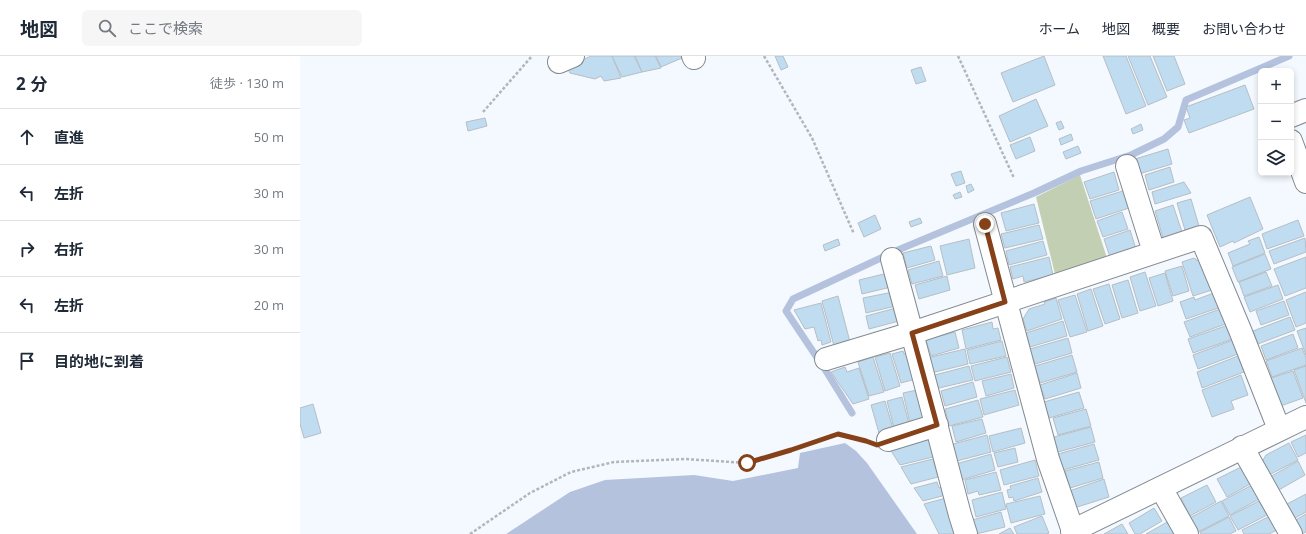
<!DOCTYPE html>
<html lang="ja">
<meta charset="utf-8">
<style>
body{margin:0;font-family:"Open Sans","Noto Sans JP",sans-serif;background:#f6f6f7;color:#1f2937}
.controls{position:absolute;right:12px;top:12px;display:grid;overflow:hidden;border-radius:6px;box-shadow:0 2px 6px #0003}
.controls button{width:36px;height:36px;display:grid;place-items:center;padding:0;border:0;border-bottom:1px solid #e0e1e3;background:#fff;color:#1f2937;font:20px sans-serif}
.stop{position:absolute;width:12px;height:12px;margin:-9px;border:3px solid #864119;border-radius:50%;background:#fff}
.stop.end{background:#864119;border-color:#fff;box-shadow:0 1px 4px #0008}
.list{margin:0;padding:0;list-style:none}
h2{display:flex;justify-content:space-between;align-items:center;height:52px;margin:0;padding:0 16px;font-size:17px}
h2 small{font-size:13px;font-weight:400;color:#747a83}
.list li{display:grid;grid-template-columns:26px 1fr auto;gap:12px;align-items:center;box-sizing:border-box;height:56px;padding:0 16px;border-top:1px solid #e0e1e3}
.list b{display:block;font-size:15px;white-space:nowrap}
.list em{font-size:13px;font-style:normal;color:#747a83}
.icon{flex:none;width:22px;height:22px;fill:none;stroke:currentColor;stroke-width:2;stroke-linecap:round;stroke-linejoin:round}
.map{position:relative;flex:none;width:1006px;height:478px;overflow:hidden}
header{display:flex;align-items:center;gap:24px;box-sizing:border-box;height:56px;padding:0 20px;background:#fff;border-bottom:1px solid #e0e1e3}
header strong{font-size:19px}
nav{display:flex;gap:22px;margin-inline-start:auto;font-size:14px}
.search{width:280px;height:36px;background:#f6f6f7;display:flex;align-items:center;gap:10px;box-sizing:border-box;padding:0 14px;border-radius:6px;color:#747a83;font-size:15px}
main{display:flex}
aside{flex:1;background:#fff}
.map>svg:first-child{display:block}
.green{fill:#c3cfb3}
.water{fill:#b4c2de}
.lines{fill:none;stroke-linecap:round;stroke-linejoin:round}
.stream{stroke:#b4c2de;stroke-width:7}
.building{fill:#bfdcf1;stroke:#b7bec4}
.minor-casing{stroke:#848b90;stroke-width:24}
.path{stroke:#b1b6ba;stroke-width:2.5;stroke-dasharray:3 2;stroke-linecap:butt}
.minor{stroke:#fff;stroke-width:22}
.route{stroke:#864119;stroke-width:5}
</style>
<header>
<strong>地図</strong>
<div class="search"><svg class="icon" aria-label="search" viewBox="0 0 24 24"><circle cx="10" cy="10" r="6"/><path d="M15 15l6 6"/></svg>ここで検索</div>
<nav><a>ホーム</a><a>地図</a><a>概要</a><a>お問い合わせ</a></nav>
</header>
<main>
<aside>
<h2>2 分<small>徒歩 · 130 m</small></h2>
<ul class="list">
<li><svg class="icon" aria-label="ahead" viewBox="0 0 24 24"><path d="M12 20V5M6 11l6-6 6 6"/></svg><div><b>直進</b></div><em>50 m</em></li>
<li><svg class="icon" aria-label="left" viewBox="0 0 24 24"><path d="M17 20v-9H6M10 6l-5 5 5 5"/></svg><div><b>左折</b></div><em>30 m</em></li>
<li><svg class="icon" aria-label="right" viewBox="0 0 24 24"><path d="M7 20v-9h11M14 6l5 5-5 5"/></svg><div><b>右折</b></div><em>30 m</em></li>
<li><svg class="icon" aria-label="left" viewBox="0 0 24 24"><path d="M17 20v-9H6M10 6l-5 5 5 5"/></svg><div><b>左折</b></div><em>20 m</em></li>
<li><svg class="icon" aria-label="arrive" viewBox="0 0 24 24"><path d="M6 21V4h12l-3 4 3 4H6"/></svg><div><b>目的地に到着</b></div></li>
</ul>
</aside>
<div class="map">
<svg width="1006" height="478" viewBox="0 0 1006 478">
<rect width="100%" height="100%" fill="#f3f9fe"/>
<!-- green -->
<polygon class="green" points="780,119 807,202 755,218 736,141"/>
<!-- water -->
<polygon class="water" points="545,387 556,395 567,407 617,478 206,478 270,436 305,424 394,419 433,425 498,412 500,397"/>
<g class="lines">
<!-- stream -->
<polyline class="stream" points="552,357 526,315 486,255 493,243 598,194 734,137 781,115 831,99 864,83 878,71 886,44 989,0"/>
</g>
<!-- building -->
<g class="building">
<polygon points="291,0 312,0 321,22 304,25 301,20 295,23 270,17 267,11"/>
<polygon points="312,0 334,0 342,16 322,21"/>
<polygon points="335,0 355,0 361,12 342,16"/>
<polygon points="356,0 381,0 382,2 361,11"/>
<polygon points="475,0 483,0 488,11 481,14"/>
<polygon points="744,0 755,29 713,46 701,17"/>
<polygon points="803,0 826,0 846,50 826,58"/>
<polygon points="828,0 850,0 867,41 848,49"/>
<polygon points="853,0 874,0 885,28 867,35"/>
<polygon points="621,11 626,25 616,28 611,14"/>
<polygon points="945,29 954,53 889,77 884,64 890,62 886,51"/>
<polygon points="736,43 748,70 710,86 699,60"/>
<polygon points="185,62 187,70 168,75 166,66"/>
<polygon points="761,65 764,72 759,74 756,67"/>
<polygon points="841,68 843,74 833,78 831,73"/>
<polygon points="771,78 773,84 761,89 759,83"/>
<polygon points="730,81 735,95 716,103 710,89"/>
<polygon points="778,90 781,97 766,103 763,96"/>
<polygon points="868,93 872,108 839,118 835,103"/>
<polygon points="870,111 874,126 849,134 845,119"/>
<polygon points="661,115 665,127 656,130 651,118"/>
<polygon points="814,116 819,134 790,143 784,126"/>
<polygon points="884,126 891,137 855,148 852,136"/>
<polygon points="671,128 674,134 668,137 666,130"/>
<polygon points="826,134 832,151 796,163 790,145"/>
<polygon points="660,136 662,141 655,143 653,139"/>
<polygon points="950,141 963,173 934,187 933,185 920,191 907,159"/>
<polygon points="891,143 899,170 885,174 877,147"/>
<polygon points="734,148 739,167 706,175 701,157"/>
<polygon points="873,149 883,179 864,185 855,155"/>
<polygon points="822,156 828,173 803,181 797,165"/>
<polygon points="575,159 581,173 564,181 558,167"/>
<polygon points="620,162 622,167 611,171 609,166"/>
<polygon points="998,164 1004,180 967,193 962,178"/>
<polygon points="739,169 743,183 705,192 701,178"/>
<polygon points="830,174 836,193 810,201 804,183"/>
<polygon points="959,181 965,197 933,210 928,197 950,188 948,185"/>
<polygon points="1005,182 1006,196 974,208 969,195"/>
<polygon points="538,183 540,189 525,195 523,189"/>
<polygon points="669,183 675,212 647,219 640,190"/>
<polygon points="743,185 747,199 709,209 706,195"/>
<polygon points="631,190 635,204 607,212 603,197"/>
<polygon points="965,198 971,213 938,226 932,211"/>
<polygon points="749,201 753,219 724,226 723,220 713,223 710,211"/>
<polygon points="1006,201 1006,232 985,240 974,213"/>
<polygon points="894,202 904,209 912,234 893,240 882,206"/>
<polygon points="639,205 643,220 612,228 608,214"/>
<polygon points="882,210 889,235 873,240 865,215"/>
<polygon points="845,216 856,250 840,255 830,221"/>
<polygon points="966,216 972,230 944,240 939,226"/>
<polygon points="588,217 591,231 562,238 559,224"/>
<polygon points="865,217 873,245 858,250 849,222"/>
<polygon points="647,220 650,234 619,243 615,229"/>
<polygon points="828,224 838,257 822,262 812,229"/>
<polygon points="809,228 820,263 805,268 793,233"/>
<polygon points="978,229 983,243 950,256 944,241"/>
<polygon points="791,233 803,270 788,275 777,238"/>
<polygon points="919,235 924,250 886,263 880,246 894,241 895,244"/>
<polygon points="593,236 596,250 566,257 563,242"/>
<polygon points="1006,236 1006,267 996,271 986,244"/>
<polygon points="775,239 787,276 770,281 758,244"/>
<polygon points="538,240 550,286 534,290 522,245"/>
<polygon points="756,242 762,263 727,275 723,263 729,253 745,248 744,246"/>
<polygon points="984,245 989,259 961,269 956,255"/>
<polygon points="521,247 531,286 522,289 521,284 518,285 514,271 505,273 494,254"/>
<polygon points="596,252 599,265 569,273 566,260"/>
<polygon points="923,252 928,267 890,281 884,266"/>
<polygon points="990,261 995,274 958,288 953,275"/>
<polygon points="763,265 767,280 730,291 726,277"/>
<polygon points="692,266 693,273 698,272 701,284 666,293 662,274"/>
<polygon points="928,269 933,283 893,297 888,283"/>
<polygon points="1006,272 1006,299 997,275"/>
<polygon points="655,276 659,292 631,300 626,284"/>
<polygon points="993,278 998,292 966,304 961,290"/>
<polygon points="768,282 772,297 735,308 730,293"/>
<polygon points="933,284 938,298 898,313 893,299"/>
<polygon points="702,285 706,300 670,308 667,294"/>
<polygon points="1002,292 1006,302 1006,309 972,321 966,305"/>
<polygon points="665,293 668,308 631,317 627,302"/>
<polygon points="603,295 604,298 608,296 616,323 601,327 592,298"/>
<polygon points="590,297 600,330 585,335 575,301"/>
<polygon points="772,299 777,316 740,327 735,310"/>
<polygon points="938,300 944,316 902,332 897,316"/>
<polygon points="573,301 584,336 569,340 558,306"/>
<polygon points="707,301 711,316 675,325 671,310"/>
<polygon points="669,310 673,324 635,333 631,320"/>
<polygon points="1006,310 1006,347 994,314"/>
<polygon points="545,311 547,316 559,312 569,343 553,348 531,316"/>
<polygon points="993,315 1003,342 975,352 965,324"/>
<polygon points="777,317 781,332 745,343 740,329"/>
<polygon points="711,318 714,332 686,340 682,325"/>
<polygon points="941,319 948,339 931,345 934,353 912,361 902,334"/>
<polygon points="673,326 677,341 645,350 641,335"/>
<polygon points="617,334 624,364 610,367 603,337"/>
<polygon points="715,334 719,349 684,359 680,343"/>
<polygon points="779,336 784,352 749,362 744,346"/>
<polygon points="602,341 609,368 594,372 587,345"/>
<polygon points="678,344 683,361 649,370 645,353"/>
<polygon points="585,345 593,373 579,377 571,349"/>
<polygon points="13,348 21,377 4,382 0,368 0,352"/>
<polygon points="786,353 791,370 758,379 753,362"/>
<polygon points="682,363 686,377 656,386 652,370"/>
<polygon points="791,371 795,386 758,396 754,381"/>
<polygon points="721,372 725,387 693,396 689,380"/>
<polygon points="687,379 691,396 657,405 653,388"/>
<polygon points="1006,379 1006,397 998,401 991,386"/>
<polygon points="629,383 633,401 600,409 590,393"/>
<polygon points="989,387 998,404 969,419 962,406 966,399"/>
<polygon points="794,388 799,404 763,414 758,398"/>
<polygon points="715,392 718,406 698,411 694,397"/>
<polygon points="691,398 695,414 661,424 656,408"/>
<polygon points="633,403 638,421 611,428 601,411"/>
<polygon points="735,404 739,420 704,429 700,414"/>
<polygon points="998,405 1005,419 977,435 970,421"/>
<polygon points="799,406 803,422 770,432 765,415"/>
<polygon points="941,411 950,428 927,441 917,423"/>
<polygon points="696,416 701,434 679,439 678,435 668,438 665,424"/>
<polygon points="738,422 742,436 714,445 713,441 709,442 707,434 711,433 710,430"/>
<polygon points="804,423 809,441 774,452 769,435"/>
<polygon points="637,426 639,432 644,430 646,439 623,445 614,432"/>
<polygon points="907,429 916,446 890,460 881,442"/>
<polygon points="952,429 959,443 930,459 922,445"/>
<polygon points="702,436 706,453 676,461 672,444"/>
<polygon points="1006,438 1006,456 995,462 987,448"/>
<polygon points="740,440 745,458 711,467 706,448"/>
<polygon points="646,442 655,478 639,478 624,448"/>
<polygon points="921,445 929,460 898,476 890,462"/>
<polygon points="959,445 967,459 938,474 930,460"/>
<polygon points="854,452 862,465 840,478 835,478 829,467"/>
<polygon points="701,456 705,471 676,478 672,464"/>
<polygon points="1006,458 1006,476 1002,478 994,465"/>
<polygon points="972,459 979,473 969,478 944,478 942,474"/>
<polygon points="742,460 749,477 746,478 717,478 714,471"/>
<polygon points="929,461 936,475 930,478 901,478 900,476"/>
<polygon points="869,465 876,478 846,478"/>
<polygon points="822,468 828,478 804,478"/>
<polygon points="710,472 714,478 699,478"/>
</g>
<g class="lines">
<defs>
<g id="minor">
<polyline points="393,0 394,2"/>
<polyline points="259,6 273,0"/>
<polyline points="991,60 1006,54"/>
<polyline points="991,85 1006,126"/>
<polyline points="827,110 854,196"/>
<polyline points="685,168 748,403 774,478"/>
<polyline points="526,303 612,277 592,203"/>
<polyline points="588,384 637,369"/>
<polyline points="942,391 991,478"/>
<polyline points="861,432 887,478"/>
<polyline points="772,475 1006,361"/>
<polyline points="666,478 660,459 612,277 901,181 940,274 979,373"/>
</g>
</defs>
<!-- minor casing -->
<use href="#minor" class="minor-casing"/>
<!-- path -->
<g class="path">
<polyline points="464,0 512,82 554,178"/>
<polyline points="658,0 714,122"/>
<polyline points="183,56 232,0"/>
<polyline points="170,478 230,437 271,416 314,406 385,403 447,407 491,394 538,378 565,385"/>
</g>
<!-- minor -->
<use href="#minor" class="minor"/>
</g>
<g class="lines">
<!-- route -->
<polyline class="route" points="447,407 491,394 538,378 566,385 577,389 637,369 612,277 705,246 685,168"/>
</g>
</svg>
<div class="controls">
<button>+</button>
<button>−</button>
<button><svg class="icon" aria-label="layers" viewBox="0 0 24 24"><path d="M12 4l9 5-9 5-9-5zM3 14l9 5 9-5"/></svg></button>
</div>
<div class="stop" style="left:447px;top:407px"></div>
<div class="stop end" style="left:685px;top:168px"></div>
</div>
</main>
